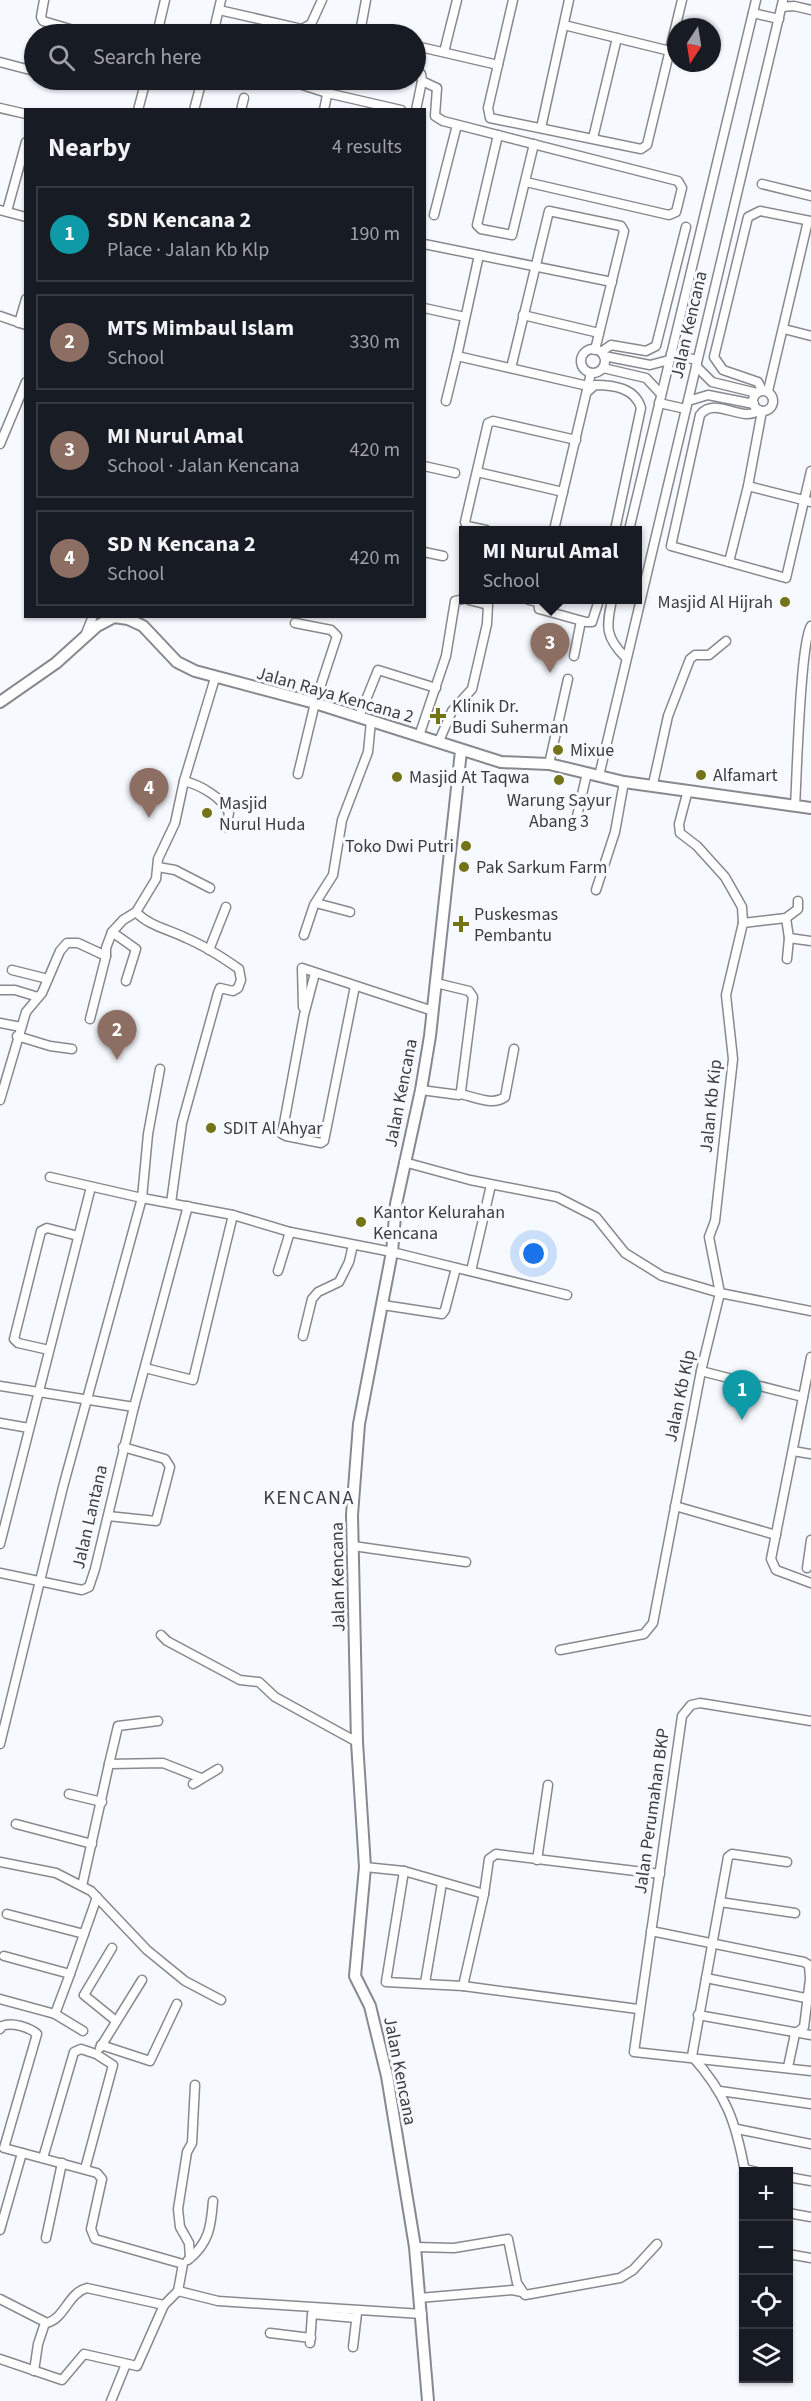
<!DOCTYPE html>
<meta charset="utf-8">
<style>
body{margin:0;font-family:"Source Sans 3",sans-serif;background:#242831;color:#f1f3f6}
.controls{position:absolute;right:18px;bottom:18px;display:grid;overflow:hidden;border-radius:0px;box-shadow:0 2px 4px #0004}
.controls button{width:54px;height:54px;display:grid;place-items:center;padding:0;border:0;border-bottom:2px solid #363941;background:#171b24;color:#f1f3f6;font:30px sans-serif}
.compass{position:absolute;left:667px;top:18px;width:54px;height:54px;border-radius:50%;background:#171b24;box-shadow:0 2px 4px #0004;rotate:192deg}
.you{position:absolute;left:534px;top:1254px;width:21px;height:21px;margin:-15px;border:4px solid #fff;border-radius:50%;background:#1a73e8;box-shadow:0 0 0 9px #1a73e833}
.badge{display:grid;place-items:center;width:39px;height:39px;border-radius:50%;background:#d93025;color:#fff;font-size:20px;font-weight:700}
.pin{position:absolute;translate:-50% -50px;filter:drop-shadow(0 2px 3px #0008)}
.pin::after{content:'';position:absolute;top:32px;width:21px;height:18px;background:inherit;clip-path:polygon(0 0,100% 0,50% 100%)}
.popup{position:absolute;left:459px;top:526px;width:183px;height:78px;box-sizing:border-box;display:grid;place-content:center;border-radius:0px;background:#171b24;filter:drop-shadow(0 2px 4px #0005);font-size:20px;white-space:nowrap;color:#9ea1a6}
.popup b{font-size:22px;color:#f1f3f6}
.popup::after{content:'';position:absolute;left:50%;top:100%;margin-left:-12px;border:12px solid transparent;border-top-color:#171b24}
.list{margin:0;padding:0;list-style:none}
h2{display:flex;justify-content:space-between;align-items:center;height:78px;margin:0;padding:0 24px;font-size:26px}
h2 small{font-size:20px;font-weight:400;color:#9ea1a6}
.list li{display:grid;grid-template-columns:39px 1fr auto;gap:18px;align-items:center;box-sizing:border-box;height:96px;margin:0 12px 12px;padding:0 12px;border:2px solid #363941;border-radius:0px}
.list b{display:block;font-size:22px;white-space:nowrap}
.list p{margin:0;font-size:20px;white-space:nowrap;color:#9ea1a6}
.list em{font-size:20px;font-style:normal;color:#9ea1a6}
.icon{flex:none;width:33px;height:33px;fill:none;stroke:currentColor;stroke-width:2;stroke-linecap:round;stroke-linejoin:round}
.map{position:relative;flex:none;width:811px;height:2401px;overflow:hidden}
.search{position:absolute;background:#171b24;box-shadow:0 2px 4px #0004;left:24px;top:24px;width:402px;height:66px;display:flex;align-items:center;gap:15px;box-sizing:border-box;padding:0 21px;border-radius:33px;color:#9ea1a6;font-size:22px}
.panel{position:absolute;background:#171b24;box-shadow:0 2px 4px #0004;left:24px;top:108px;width:402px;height:510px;border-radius:0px}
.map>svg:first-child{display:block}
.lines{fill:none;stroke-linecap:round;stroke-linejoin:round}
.minor-casing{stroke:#87898e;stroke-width:11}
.tertiary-casing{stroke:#87898e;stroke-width:14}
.minor{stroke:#fff;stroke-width:8}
.tertiary{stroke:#fff;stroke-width:10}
.poi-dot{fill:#737318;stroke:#f6f9fe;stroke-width:2}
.labels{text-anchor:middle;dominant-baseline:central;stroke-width:6;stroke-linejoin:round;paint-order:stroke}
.street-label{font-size:18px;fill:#3b3d3f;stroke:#f6f9fe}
.poi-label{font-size:18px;fill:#3b3d3f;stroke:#f6f9fe;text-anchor:start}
.neighbourhood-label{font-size:20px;letter-spacing:1.5px;fill:#3f4145;stroke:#f6f9fe}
</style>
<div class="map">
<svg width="811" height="2401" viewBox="0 0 811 2401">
<rect width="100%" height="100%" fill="#f6f9fe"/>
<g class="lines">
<defs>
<g id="minor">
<polyline points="44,0 41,17 43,21 87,34"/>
<polyline points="513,0 488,108 490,118 641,149 647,145 682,0"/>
<polyline points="782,7 794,6 811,10"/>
<polyline points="219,10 302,29 311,24 322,0"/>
<polyline points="753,13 779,19"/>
<polyline points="564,25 670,51"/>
<polyline points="157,34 165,0"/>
<polyline points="213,34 221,0"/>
<polyline points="366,34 361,27 366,0"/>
<polyline points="416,46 498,65"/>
<polyline points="444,52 457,0"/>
<polyline points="0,62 34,71"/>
<polyline points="416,70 421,74 422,81 437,88 435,116 443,121 678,181 682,188 676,212 669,215 526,182"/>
<polyline points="69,80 71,80"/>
<polyline points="287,80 327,93 401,110"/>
<polyline points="0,108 26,114"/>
<polyline points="138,110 146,80"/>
<polyline points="194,110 202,80"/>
<polyline points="241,110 244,98"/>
<polyline points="324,110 330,80"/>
<polyline points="416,110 422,81"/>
<polyline points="541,128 569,0"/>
<polyline points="498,135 477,225 481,229 512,235 534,144"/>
<polyline points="593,138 617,38"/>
<polyline points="762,184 811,196"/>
<polyline points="0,210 26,217"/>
<polyline points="7,211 26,142"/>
<polyline points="434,215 457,125"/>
<polyline points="424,244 612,282"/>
<polyline points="424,308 465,317"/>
<polyline points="523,315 599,333"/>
<polyline points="0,316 26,325"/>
<polyline points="19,323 26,299"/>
<polyline points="784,329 811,336"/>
<circle cx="593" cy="361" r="12"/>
<polyline points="601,352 611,345 646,351 656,346 686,227"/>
<polyline points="671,354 697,360"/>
<polyline points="457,356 479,255"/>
<polyline points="604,356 650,365 669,360"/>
<polyline points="696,366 712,382 757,393"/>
<polyline points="511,368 549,211 621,226 624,231 595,350"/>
<polyline points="603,368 646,378 661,394"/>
<polyline points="762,390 758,382 723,370 714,357 748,217 760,211 811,221"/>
<circle cx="763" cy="401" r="10"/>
<polyline points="768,391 808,221"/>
<path d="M587,392L595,385C614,385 635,388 641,408L615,530"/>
<polyline points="446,401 457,356 588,386"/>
<polyline points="688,401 708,395 754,404"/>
<polyline points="659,403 686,409"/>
<path d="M759,410C742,424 715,395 700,415L671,546L786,578L811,471"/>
<polyline points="0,444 26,382"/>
<polyline points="424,466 455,473"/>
<polyline points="477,472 563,492"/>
<polyline points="748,486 811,502"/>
<polyline points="486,530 467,526 465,522 488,423 493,421 576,440"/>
<polyline points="554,530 591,373"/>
<polyline points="629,530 756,0"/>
<polyline points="424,552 443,556"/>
<polyline points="729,562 748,486 762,411"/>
<polyline points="529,600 538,602 539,600"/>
<path d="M612,600C606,627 605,637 626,658"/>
<polyline points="538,602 539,609 586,622 592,622 599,600"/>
<polyline points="295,623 331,630 337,636 315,703 298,774"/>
<polyline points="85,636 93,616"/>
<polyline points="574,656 581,621"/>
<polyline points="359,717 378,670 436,688"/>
<polyline points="419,736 446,656 455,601 463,599"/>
<polyline points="439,741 452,711 472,689 487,624 488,605 469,600"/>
<polyline points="549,764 568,679"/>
<polyline points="599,776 783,0"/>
<path d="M184,781C200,785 222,797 229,813L226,827"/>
<polyline points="653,784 668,716 690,659 695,655 709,655 726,641"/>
<path d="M795,806C797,776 800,643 811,626"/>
<polyline points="575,825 587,773"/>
<polyline points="158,867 175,870 210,888"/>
<polyline points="596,890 615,832 624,782"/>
<polyline points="316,903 350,912"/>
<path d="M136,912C149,926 168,929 186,938C205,946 222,957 239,969L241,980L238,988L233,991L220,988L218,993L182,1123L171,1203"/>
<polyline points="786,918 789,938 787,959"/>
<polyline points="743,923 786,918 798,909 798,901"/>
<polyline points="112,932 136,949 126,981"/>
<polyline points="304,935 314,905 333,875 342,820 368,752 371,721"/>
<polyline points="789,938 811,941"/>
<polyline points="209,950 226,907"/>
<polyline points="12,970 48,979"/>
<polyline points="315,973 304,1015 282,1134 286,1136 321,1143 324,1141 355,986"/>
<polyline points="0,990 15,990 38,997"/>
<polyline points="303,1007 302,968 433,1011"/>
<polyline points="90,1019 106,956"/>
<polyline points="0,1023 21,1027"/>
<polyline points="17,1036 50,1046 72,1049"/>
<polyline points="421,1090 459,1095 461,1091 473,997 469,991 436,983"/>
<path d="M461,1094C474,1097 493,1106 505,1097L514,1049"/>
<polyline points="0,1100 26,1012 42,993 60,951 67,943 78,943 106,956 106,948 112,932 123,920 136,912 156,879 158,859 175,823 184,781 215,678"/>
<polyline points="404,1162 470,1180 557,1197 596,1217 625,1253 662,1276 720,1293 811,1311"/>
<polyline points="50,1177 142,1198 233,1215 290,1232 392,1252 567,1295"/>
<polyline points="278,1271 290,1232"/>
<polyline points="471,1271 491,1185"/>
<polyline points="383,1305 442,1314 445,1310 456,1268"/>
<polyline points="303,1336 312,1299 318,1292 339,1282 349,1262 353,1245"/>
<polyline points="49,1350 18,1343 14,1339 41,1231 47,1228 78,1236"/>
<polyline points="811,1357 771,1559 776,1570 811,1583"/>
<polyline points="145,1368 193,1380 233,1215"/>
<polyline points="701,1371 803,1397"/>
<polyline points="0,1386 134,1407 188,1206"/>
<polyline points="0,1423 29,1428"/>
<polyline points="793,1451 811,1454"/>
<polyline points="675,1506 776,1535"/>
<polyline points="108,1516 156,1521 170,1467 165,1459 123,1447"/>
<polyline points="0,1544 91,1187"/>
<polyline points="353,1546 466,1562"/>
<polyline points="807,1568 811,1540"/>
<polyline points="0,1573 82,1590 89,1587 95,1569 134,1407"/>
<polyline points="161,1635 167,1641 240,1680 259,1682 275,1697 357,1742"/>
<polyline points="560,1650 644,1634 653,1623 701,1371 720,1293 709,1237 715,1221 733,1059 726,995 743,923 742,907 725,877 697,846 680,833 679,824 688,790"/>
<polyline points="811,1721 700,1703 691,1705 682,1716 634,2052 811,2071"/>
<polyline points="0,1744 63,1487 142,1198 148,1134 160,1069"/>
<polyline points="109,1764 118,1726 158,1721"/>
<polyline points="193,1784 218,1769"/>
<polyline points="69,1794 102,1802"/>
<polyline points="16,1824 92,1844"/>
<polyline points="537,1860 548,1785"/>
<polyline points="0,1862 56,1873 91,1891 147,1950 185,1981 221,2000"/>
<polyline points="365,1867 404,1871 484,1894 489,1859 496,1854 660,1874"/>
<polyline points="404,1871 386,1982 463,1986 638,2009"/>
<polyline points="82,1886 109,1764 163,1763 201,1778"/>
<polyline points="720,1902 795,1913"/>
<polyline points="7,1914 84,1934 97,1897"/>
<polyline points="651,1931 804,1962 809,1965 810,1979 804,2027 795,2034 788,2067"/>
<polyline points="112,1948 84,1995 116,2021"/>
<polyline points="4,1956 70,1974 84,1934"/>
<polyline points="706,1978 811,1999"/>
<polyline points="425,1983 442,1883"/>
<polyline points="463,1986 484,1894"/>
<polyline points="0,1999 55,2014 70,1974"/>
<polyline points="55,2014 83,2031"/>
<polyline points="698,2015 811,2035"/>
<path d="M0,2029L2,2026C12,2022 29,2027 37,2034L4,2148L97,2173L102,2179L91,2229L95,2239L183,2264L178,2291L164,2305L137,2366L84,2354L62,2380L0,2359"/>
<polyline points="101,2045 150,2061 177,2004"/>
<polyline points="100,2048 142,1980"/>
<polyline points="692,2056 728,1857 732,1854 787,1862"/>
<path d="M692,2056C726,2094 736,2122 745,2172"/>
<polyline points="720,2091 811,2104"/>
<polyline points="737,2129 811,2144"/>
<polyline points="43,2158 74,2052 81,2049 96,2054 113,2065 85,2169"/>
<polyline points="745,2169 757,2172"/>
<polyline points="788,2177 811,2181"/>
<polyline points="788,2213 811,2217"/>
<polyline points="0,2230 22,2153"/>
<polyline points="46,2238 62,2163"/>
<polyline points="415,2247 454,2248 508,2239 517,2283 525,2295 620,2278 633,2270 657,2244"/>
<polyline points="788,2254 811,2258"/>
<polyline points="190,2258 189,2243 180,2227 178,2209 187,2152 192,2143 195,2085"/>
<path d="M188,2260C209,2243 211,2227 213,2201"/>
<polyline points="178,2291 218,2301 422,2314"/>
<polyline points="419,2298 512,2290 522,2292"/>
<path d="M0,2299L47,2323C65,2318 68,2293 87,2288L164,2305"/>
<polyline points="270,2333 311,2338"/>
<polyline points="310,2343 312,2314 356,2318"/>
<polyline points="353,2347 357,2313"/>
<polyline points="34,2371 38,2344 45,2323"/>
<polyline points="111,2401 126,2364"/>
</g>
<g id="tertiary">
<polyline points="0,702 56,663 97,626 114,617 128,619 143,626 177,662 195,671 315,703 501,762 549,764 624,782 811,808"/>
<polyline points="428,2401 415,2247 387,2076 370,2006 355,1976 365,1867 357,1742 352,1515 359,1424 392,1252 396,1204 421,1090 430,1036 461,751"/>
</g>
</defs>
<!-- minor casing -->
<use href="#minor" class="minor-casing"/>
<!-- tertiary casing -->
<use href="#tertiary" class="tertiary-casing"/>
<!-- minor -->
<use href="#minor" class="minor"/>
<!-- tertiary -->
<use href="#tertiary" class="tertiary"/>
</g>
<!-- markers -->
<g class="poi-dot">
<circle cx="785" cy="602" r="6"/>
<path d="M435 707h6v6h6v6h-6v6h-6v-6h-6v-6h6z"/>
<circle cx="558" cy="750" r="6"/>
<circle cx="701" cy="775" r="6"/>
<circle cx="397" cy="777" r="6"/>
<circle cx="559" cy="780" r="6"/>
<circle cx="207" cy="813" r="6"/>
<circle cx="466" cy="846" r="6"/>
<circle cx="464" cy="867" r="6"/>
<path d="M458 915h6v6h6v6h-6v6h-6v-6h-6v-6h6z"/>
<circle cx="211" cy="1128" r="6"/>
<circle cx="361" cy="1222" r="6"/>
</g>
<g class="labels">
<!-- street labels -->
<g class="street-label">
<text transform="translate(689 325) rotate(-77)">Jalan Kencana</text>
<text transform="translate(335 695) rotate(16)">Jalan Raya Kencana 2</text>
<text transform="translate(401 1093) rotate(-79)">Jalan Kencana</text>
<text transform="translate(711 1106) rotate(-84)">Jalan Kb Kip</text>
<text transform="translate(680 1396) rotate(-78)">Jalan Kb Klp</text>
<text transform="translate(90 1517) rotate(-77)">Jalan Lantana</text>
<text transform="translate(338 1577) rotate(-91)">Jalan Kencana</text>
<text transform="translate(652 1811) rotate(-82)">Jalan Perumahan BKP</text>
<text transform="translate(400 2071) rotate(79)">Jalan Kencana</text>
</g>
<!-- poi labels -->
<g class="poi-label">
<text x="773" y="602" text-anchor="end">Masjid Al Hijrah</text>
<text x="452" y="706">Klinik Dr.<tspan x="452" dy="21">Budi Suherman</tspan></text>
<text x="570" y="750">Mixue</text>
<text x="713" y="775">Alfamart</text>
<text x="409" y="777">Masjid At Taqwa</text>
<text x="559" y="800" text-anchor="middle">Warung Sayur<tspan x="559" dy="21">Abang 3</tspan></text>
<text x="219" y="803">Masjid<tspan x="219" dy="21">Nurul Huda</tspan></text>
<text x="454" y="846" text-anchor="end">Toko Dwi Putri</text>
<text x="476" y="867">Pak Sarkum Farm</text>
<text x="474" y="914">Puskesmas<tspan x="474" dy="21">Pembantu</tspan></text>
<text x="223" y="1128">SDIT Al Ahyar</text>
<text x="373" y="1212">Kantor Kelurahan<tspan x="373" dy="21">Kencana</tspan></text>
</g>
<!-- neighbourhood labels -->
<g class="neighbourhood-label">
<text x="309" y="1498">KENCANA</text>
</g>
</g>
</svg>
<div class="controls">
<button>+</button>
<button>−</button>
<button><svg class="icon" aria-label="locate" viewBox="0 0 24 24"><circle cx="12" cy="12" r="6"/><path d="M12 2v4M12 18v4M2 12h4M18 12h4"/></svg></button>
<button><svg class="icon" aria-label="layers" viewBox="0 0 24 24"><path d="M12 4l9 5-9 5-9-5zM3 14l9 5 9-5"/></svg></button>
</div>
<svg class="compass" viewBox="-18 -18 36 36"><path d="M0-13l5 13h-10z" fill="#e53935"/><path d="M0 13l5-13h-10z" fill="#9ea1a6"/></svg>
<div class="you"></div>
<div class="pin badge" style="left:742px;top:1420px;background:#0f9aa8">1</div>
<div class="pin badge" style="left:117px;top:1060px;background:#8d6e63">2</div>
<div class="pin badge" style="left:550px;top:673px;background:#8d6e63">3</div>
<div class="popup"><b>MI Nurul Amal</b>School</div>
<div class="pin badge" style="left:149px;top:818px;background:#8d6e63">4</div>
<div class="search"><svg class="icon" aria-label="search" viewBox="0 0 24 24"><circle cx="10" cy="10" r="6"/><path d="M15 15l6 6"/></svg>Search here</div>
<section class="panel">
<h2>Nearby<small>4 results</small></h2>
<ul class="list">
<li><span class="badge" style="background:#0f9aa8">1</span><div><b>SDN Kencana 2</b><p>Place · Jalan Kb Klp</p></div><em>190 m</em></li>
<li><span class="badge" style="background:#8d6e63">2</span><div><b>MTS Mimbaul Islam</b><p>School</p></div><em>330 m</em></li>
<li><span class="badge" style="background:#8d6e63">3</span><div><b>MI Nurul Amal</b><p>School · Jalan Kencana</p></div><em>420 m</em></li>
<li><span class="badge" style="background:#8d6e63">4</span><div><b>SD N Kencana 2</b><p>School</p></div><em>420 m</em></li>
</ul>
</section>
</div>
